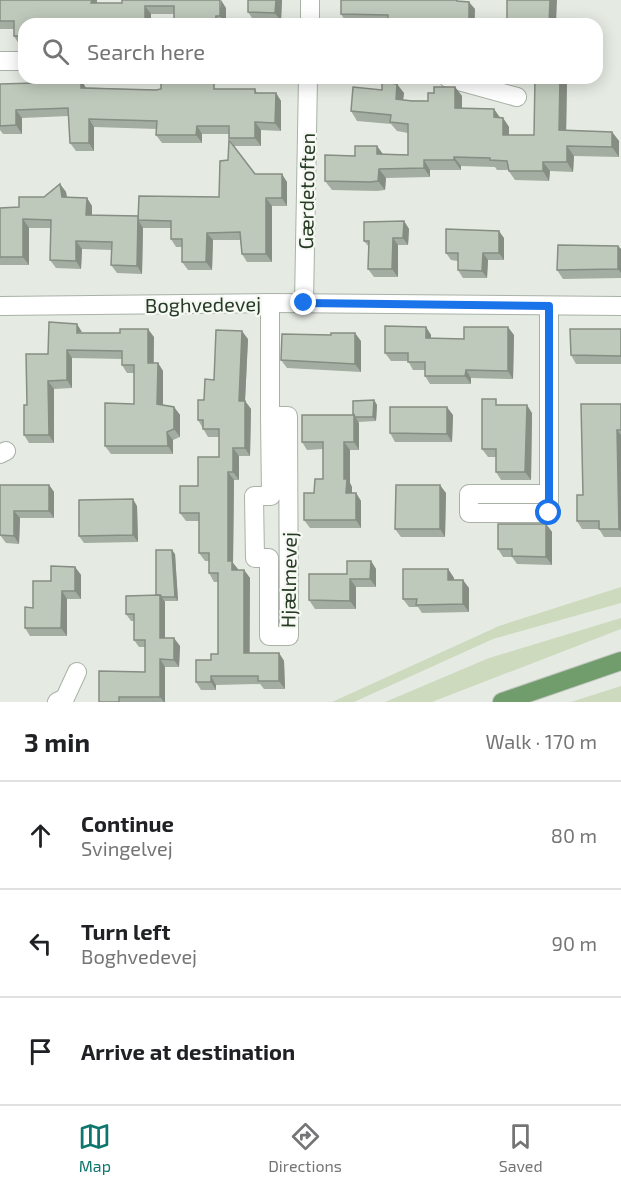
<!DOCTYPE html>
<meta charset="utf-8">
<style>
body{margin:0;font-family:"Exo 2",sans-serif;background:#f2f2f2;color:#202124}
.stop{position:absolute;width:18px;height:18px;margin:-14px;border:4px solid #1a73e8;border-radius:50%;background:#fff}
.stop.end{background:#1a73e8;border-color:#fff;box-shadow:0 2px 6px #0008}
.list{margin:0;padding:0;list-style:none}
h2{display:flex;justify-content:space-between;align-items:center;height:78px;margin:0;padding:0 24px;font-size:26px}
h2 small{font-size:20px;font-weight:400;color:#757577}
.list li{display:grid;grid-template-columns:39px 1fr auto;gap:18px;align-items:center;box-sizing:border-box;height:108px;padding:0 24px;border-top:2px solid #e0e0e0}
.list b{display:block;font-size:22px;white-space:nowrap}
.list p{margin:0;font-size:20px;white-space:nowrap;color:#757577}
.list em{font-size:20px;font-style:normal;color:#757577}
.icon{flex:none;width:33px;height:33px;fill:none;stroke:currentColor;stroke-width:2;stroke-linecap:round;stroke-linejoin:round}
.map{position:relative;flex:none;width:621px;height:702px;overflow:hidden}
.search{position:absolute;background:#fff;box-shadow:0 3px 15px #0003;left:18px;right:18px;top:18px;height:66px;display:flex;align-items:center;gap:15px;box-sizing:border-box;padding:0 21px;border-radius:18px;color:#757577;font-size:22px}
.sheet{height:402px;background:#fff}
nav{display:flex;justify-content:space-around;align-items:center;box-sizing:border-box;height:84px;border-top:2px solid #e0e0e0;background:#fff;font-size:16px;color:#757577}
nav a{display:grid;justify-items:center;gap:3px}
nav .on{color:#0f766e}
.map>svg:first-child{display:block}
.green{fill:#cedabe}
.lines{fill:none;stroke-linecap:round;stroke-linejoin:round}
.minor-casing{stroke:#a8b2a6;stroke-width:20}
.major-casing{stroke:#c3c8c2;stroke-width:20}
.minor{stroke:#fff;stroke-width:18}
.major{stroke:#719c6c;stroke-width:18}
.wall{fill:#a4ada1}
.shaded-wall{fill:#868d83}
.building{fill:#bfc9bb;stroke:#868d83;stroke-width:1.5}
.route{stroke:#1a73e8;stroke-width:8}
.labels{text-anchor:middle;dominant-baseline:central;stroke-width:4.5;stroke-linejoin:round;paint-order:stroke}
.street-label{font-size:20px;fill:#273a24;stroke:#f5f8f3}
</style>
<div class="map">
<svg width="621" height="702" viewBox="0 0 621 702">
<rect width="100%" height="100%" fill="#e5ebe3"/>
<!-- green -->
<g class="green">
<polygon points="621,587 621,603 493,639 354,702 332,702 499,626"/>
<polygon points="621,618 621,629 432,702 385,702 489,658"/>
<polygon points="621,686 621,702 571,702"/>
</g>
<g class="lines">
<defs>
<g id="minor">
<polyline points="310,24 310,0"/>
<polyline points="0,61 24,61"/>
<polyline points="448,78 517,97"/>
<polyline points="270,303 270,416 288,416 289,636 269,636 269,558 255,558 254,496 271,496 270,416"/>
<polyline points="304,303 308,78"/>
<polyline points="0,306 270,303 621,306"/>
<polyline points="549,306 549,513 469,513 469,494 549,494"/>
<polyline points="0,454 6,451"/>
<polyline points="57,702 65,698 77,672"/>
</g>
<polyline id="major" points="502,702 621,661"/>
</defs>
<!-- minor casing -->
<use href="#minor" class="minor-casing"/>
<!-- major casing -->
<use href="#major" class="major-casing"/>
<!-- minor -->
<use href="#minor" class="minor"/>
<!-- major -->
<use href="#major" class="major"/>
</g>
<!-- wall -->
<g class="wall">
<polygon points="0,0 97,0 97,3 226,8 226,24 175,24 174,22 174,14 151,14 151,24 24,24 24,43 19,44 14,36 14,29 0,29"/>
<polygon points="282,0 281,21 254,21 248,12"/>
<polygon points="462,1 475,9 475,22 499,24 388,24 388,22 346,22 341,14"/>
<polygon points="535,78 567,78 566,130 612,132 619,141 619,157 574,156 573,172 550,171 549,181 515,180 508,170 497,170 495,167 461,166 461,170 430,170 430,177 386,178 385,190 377,191 332,190 325,181 355,156 377,146 383,154 408,155 408,133 397,131 391,124 357,121 351,111 404,93 403,100 428,101 434,93 455,87 462,96 462,108 494,109 500,118 503,118 509,127 509,135 534,135"/>
<polygon points="0,84 156,90 255,89 257,93 276,93 281,101 281,131 261,130 261,146 234,146 229,138 229,134 202,134 202,143 162,143 156,135 157,129 94,127 94,151 76,151 70,143 69,116 22,118 22,134 3,134 0,130"/>
<polygon points="255,174 287,182 287,206 272,206 272,262 247,262 242,254 240,240 213,240 212,270 188,270 182,262 182,247 176,247 171,239 171,228 143,228 142,274 117,273 111,265 112,250 82,249 81,269 56,268 50,260 51,228 29,228 29,265 0,265 0,208 19,207 44,197 60,184 66,192 67,197 87,198 92,206 92,215 138,216 219,197"/>
<polygon points="404,221 409,229 408,245 398,245 398,277 374,277 368,269 369,247 364,241"/>
<polygon points="504,238 504,260 488,260 487,278 463,278 458,270 458,261 451,260 446,253"/>
<polygon points="618,246 621,249 621,278 563,279 557,270"/>
<polygon points="426,327 431,335 431,338 464,339 514,335 513,379 471,378 471,384 430,384 425,376 425,370 413,370 408,361 391,361 385,353"/>
<polygon points="621,329 621,364 576,364 571,355"/>
<polygon points="82,333 154,337 154,363 158,363 163,371 163,405 174,407 180,415 180,437 173,440 173,454 111,454 105,446 134,404 134,373 127,373 122,365 122,359 72,358 72,388 54,389 54,443 29,443 24,435 48,354"/>
<polygon points="331,335 361,341 361,372 287,368 281,360"/>
<polygon points="248,339 245,401 251,409 250,456 239,456 239,480 234,480 233,563 238,570 244,570 250,578 250,653 279,653 284,661 285,689 264,689 260,684 216,685 216,690 201,690 196,682 211,660 218,654 218,582 214,582 209,573 209,561 205,561 199,553 199,521 186,521 180,513 219,457 219,437 208,437 198,420 204,400 214,380"/>
<polygon points="374,400 377,405 376,421 358,422 359,450 350,450 350,483 352,487 352,493 356,493 361,501 361,528 310,528 304,520 314,493 323,479 323,449 307,450 302,442 353,415"/>
<polygon points="621,404 621,537 604,537 599,529 582,529 577,521 583,495"/>
<polygon points="501,405 532,413 531,480 501,480 496,472 496,457 488,457 482,449"/>
<polygon points="453,415 452,442 395,442 390,433"/>
<polygon points="0,485 49,485 54,492 54,518 20,518 19,544 6,543 0,535"/>
<polygon points="446,493 445,537 401,537 395,529"/>
<polygon points="137,506 138,542 84,543 79,536"/>
<polygon points="546,524 552,532 552,565 517,564 512,557 503,557 498,549"/>
<polygon points="175,554 178,601 165,601 165,638 180,646 179,667 165,667 165,702 99,702 145,672 145,647 139,647 134,640 134,621 131,621 126,614 156,595"/>
<polygon points="371,561 376,569 376,587 356,587 356,609 315,609 309,600 347,574"/>
<polygon points="75,567 81,575 81,599 67,599 67,636 30,636 25,628 33,608 51,581"/>
<polygon points="448,569 454,578 454,580 469,588 469,612 422,613 418,607 409,607 403,599"/>
</g>
<!-- shaded-wall -->
<g class="shaded-wall">
<polygon points="92,0 97,0 97,10 91,3"/>
<polygon points="221,0 226,8 226,24 220,16"/>
<polygon points="276,0 282,0 281,21 275,13"/>
<polygon points="550,0 557,0 556,24 549,24"/>
<polygon points="469,2 475,9 474,24 469,21"/>
<polygon points="145,6 151,14 151,24 145,24"/>
<polygon points="216,16 221,24 216,24"/>
<polygon points="560,78 567,78 566,140 559,130"/>
<polygon points="81,79 86,88 81,88"/>
<polygon points="397,84 404,93 402,109 396,99"/>
<polygon points="455,87 462,96 462,118 455,108"/>
<polygon points="276,93 281,101 281,131 275,123"/>
<polygon points="494,109 501,119 494,117"/>
<polygon points="16,110 22,118 22,134 16,125"/>
<polygon points="503,118 509,127 509,144 503,135"/>
<polygon points="89,119 94,127 94,151 89,143"/>
<polygon points="255,122 261,130 261,146 255,138"/>
<polygon points="197,126 202,134 202,143 196,135"/>
<polygon points="612,132 619,141 619,157 612,147"/>
<polygon points="377,146 384,156 377,154"/>
<polygon points="567,146 574,156 573,172 567,162"/>
<polygon points="454,157 461,166 461,170 454,160"/>
<polygon points="424,160 430,170 430,177 424,168"/>
<polygon points="543,162 550,171 549,181 543,171"/>
<polygon points="379,169 386,178 385,190 378,181"/>
<polygon points="282,174 287,182 287,206 282,198"/>
<polygon points="60,184 66,192 68,205 62,197"/>
<polygon points="87,198 92,206 92,223 86,215"/>
<polygon points="266,198 272,206 272,262 266,254"/>
<polygon points="23,219 29,228 29,265 23,257"/>
<polygon points="138,220 143,228 142,274 137,266"/>
<polygon points="404,221 409,229 408,245 403,238"/>
<polygon points="499,231 504,238 504,260 499,253"/>
<polygon points="207,233 213,240 212,270 206,262"/>
<polygon points="393,238 398,245 398,277 392,269"/>
<polygon points="76,241 82,249 81,269 76,261"/>
<polygon points="618,246 621,249 621,273 618,269"/>
<polygon points="483,253 488,260 487,278 482,271"/>
<polygon points="77,324 82,332 77,333"/>
<polygon points="426,327 431,335 431,346 426,338"/>
<polygon points="508,327 514,335 513,379 508,371"/>
<polygon points="148,329 154,337 153,371 148,363"/>
<polygon points="242,331 248,339 245,401 251,409 250,456 245,448 239,401"/>
<polygon points="355,333 361,341 361,372 355,364"/>
<polygon points="67,350 72,358 72,388 67,380"/>
<polygon points="158,363 163,371 163,412 157,404"/>
<polygon points="466,370 471,378 471,384 465,376"/>
<polygon points="48,381 54,389 54,443 49,435"/>
<polygon points="374,400 377,405 376,421 373,417"/>
<polygon points="527,405 532,413 531,480 525,472"/>
<polygon points="174,407 180,415 180,437 174,429"/>
<polygon points="447,407 453,415 452,442 447,434"/>
<polygon points="354,415 359,423 359,450 354,442"/>
<polygon points="617,430 621,435 621,532 619,529"/>
<polygon points="167,432 173,440 173,454 168,446"/>
<polygon points="344,442 350,450 350,483 352,487 352,501 346,493 344,479"/>
<polygon points="233,448 239,456 239,480 233,472"/>
<polygon points="228,472 234,480 233,563 238,569 238,578 232,570 228,561"/>
<polygon points="49,485 54,492 54,518 49,511"/>
<polygon points="440,485 446,493 445,537 440,529"/>
<polygon points="356,493 361,501 361,528 356,520"/>
<polygon points="133,499 137,506 138,542 133,535"/>
<polygon points="14,511 20,518 19,544 14,536"/>
<polygon points="546,524 552,532 552,565 546,557"/>
<polygon points="172,550 175,554 178,601 175,597"/>
<polygon points="371,561 376,569 376,587 370,579"/>
<polygon points="75,567 81,575 81,599 75,591"/>
<polygon points="448,569 454,578 454,588 448,580"/>
<polygon points="244,570 250,578 249,662 244,653"/>
<polygon points="350,579 356,587 356,609 350,601"/>
<polygon points="463,580 469,588 469,612 463,604"/>
<polygon points="62,591 67,599 67,636 61,628"/>
<polygon points="160,595 165,602 165,645 160,638"/>
<polygon points="174,638 180,646 179,667 174,660"/>
<polygon points="279,653 284,661 285,689 279,681"/>
<polygon points="160,659 165,667 165,702 164,702 160,697"/>
<polygon points="211,676 216,685 216,690 211,682"/>
</g>
<!-- building -->
<g class="building">
<polygon points="0,0 92,0 91,3 122,3 122,0 220,0 220,16 216,16 215,23 174,22 174,6 145,6 145,24 31,23 31,24 24,24 24,36 14,36 14,21 0,21"/>
<polygon points="248,0 276,0 275,13 248,12"/>
<polygon points="341,0 457,0 457,1 469,2 469,21 498,22 498,24 388,23 388,15 341,14"/>
<polygon points="507,0 550,0 549,24 507,24"/>
<polygon points="535,78 560,78 559,130 612,132 612,147 567,146 567,162 543,162 543,171 509,171 507,161 490,160 490,158 454,157 454,160 424,160 424,168 379,169 378,181 370,182 325,181 325,155 355,156 355,146 377,146 377,154 408,155 408,124 390,122 391,115 351,111 353,87 382,90 382,82 397,84 396,99 412,101 428,101 428,93 434,93 434,87 455,87 455,108 494,109 494,117 503,118 503,135 534,135"/>
<polygon points="36,79 81,79 81,88 156,90 161,89 161,82 214,83 214,89 255,89 255,93 276,93 275,123 255,122 255,138 229,138 229,126 197,126 196,135 156,135 157,121 89,119 89,143 70,143 68,108 16,110 16,125 0,126 0,84 36,83"/>
<polygon points="229,140 255,174 282,174 282,198 266,198 266,254 242,254 240,232 207,233 206,262 182,262 182,239 171,239 171,221 138,220 139,196 219,197 220,161 228,160"/>
<polygon points="60,184 62,197 87,198 86,215 138,216 137,266 111,265 112,242 76,241 76,261 50,260 51,220 23,219 23,257 0,257 0,208 19,207 19,197 44,197"/>
<polygon points="404,221 403,238 393,238 392,269 368,269 369,241 364,241 364,222"/>
<polygon points="446,229 499,231 499,253 483,253 482,271 458,270 458,253 446,253"/>
<polygon points="558,245 618,246 618,269 557,270"/>
<polygon points="49,322 77,324 77,333 120,333 120,329 148,329 148,363 158,363 157,404 174,407 174,429 167,432 168,446 105,446 105,403 134,404 134,365 122,365 122,351 67,350 67,380 48,381 49,435 24,435 24,405 27,405 26,354 48,354"/>
<polygon points="385,326 426,327 426,338 464,339 464,327 508,327 508,371 466,370 465,376 425,376 425,362 408,362 408,353 385,353"/>
<polygon points="570,329 621,329 621,356 571,355"/>
<polygon points="216,330 242,331 239,401 245,401 245,448 233,448 233,472 228,472 228,561 232,561 232,570 244,570 244,653 279,653 279,681 258,681 258,676 211,676 211,682 196,682 196,660 211,660 211,654 218,654 218,573 209,573 209,553 199,553 199,513 180,513 180,486 198,486 198,457 219,457 219,429 203,429 203,420 198,420 198,400 204,400 205,379 214,380"/>
<polygon points="331,333 355,333 355,364 281,360 282,334 331,335"/>
<polygon points="482,399 496,399 496,405 527,405 525,472 496,472 496,449 482,449"/>
<polygon points="374,400 373,417 355,417 354,415 353,418 353,401"/>
<polygon points="581,404 621,404 621,430 617,430 619,529 599,529 599,521 577,521 577,495 583,495"/>
<polygon points="390,407 447,407 447,434 390,433"/>
<polygon points="302,415 354,415 354,442 344,442 344,479 347,479 346,493 356,493 356,520 304,520 304,493 314,493 315,479 323,479 323,442 302,442"/>
<polygon points="0,485 49,485 49,511 14,511 14,536 0,535"/>
<polygon points="396,485 440,485 440,529 395,529"/>
<polygon points="133,499 133,535 79,536 79,500"/>
<polygon points="498,524 546,524 546,557 512,556 512,549 498,549"/>
<polygon points="156,550 172,550 175,597 162,597 160,595 156,595"/>
<polygon points="347,561 371,561 370,579 350,579 350,601 309,600 309,574 347,574"/>
<polygon points="51,566 75,567 75,591 62,591 61,628 25,628 25,607 33,608 33,581 51,581"/>
<polygon points="403,569 448,569 448,580 463,580 463,604 416,605 417,599 403,599"/>
<polygon points="160,595 160,638 174,638 174,660 160,659 160,697 119,697 119,702 99,702 99,671 145,672 145,640 134,640 134,614 126,614 126,596"/>
</g>
<g class="lines">
<!-- route -->
<polyline class="route" points="304,303 549,306 549,513"/>
</g>
<g class="labels">
<!-- street labels -->
<g class="street-label">
<text transform="translate(306 191) rotate(-89)">Gærdetoften</text>
<text transform="translate(203 304) rotate(-1)">Boghvedevej</text>
<text transform="translate(288 580) rotate(-89)">Hjælmevej</text>
</g>
</g>
</svg>
<div class="stop" style="left:549px;top:513px"></div>
<div class="stop end" style="left:304px;top:303px"></div>
<div class="search"><svg class="icon" aria-label="search" viewBox="0 0 24 24"><circle cx="10" cy="10" r="6"/><path d="M15 15l6 6"/></svg>Search here</div>
</div>
<section class="sheet">
<h2>3 min<small>Walk · 170 m</small></h2>
<ul class="list">
<li><svg class="icon" aria-label="ahead" viewBox="0 0 24 24"><path d="M12 20V5M6 11l6-6 6 6"/></svg><div><b>Continue</b><p>Svingelvej</p></div><em>80 m</em></li>
<li><svg class="icon" aria-label="left" viewBox="0 0 24 24"><path d="M17 20v-9H6M10 6l-5 5 5 5"/></svg><div><b>Turn left</b><p>Boghvedevej</p></div><em>90 m</em></li>
<li><svg class="icon" aria-label="arrive" viewBox="0 0 24 24"><path d="M6 21V4h12l-3 4 3 4H6"/></svg><div><b>Arrive at destination</b></div></li>
</ul>
</section>
<nav>
<a class="on"><svg class="icon" aria-label="map" viewBox="0 0 24 24"><path d="M3 6l6-2 6 2 6-2v14l-6 2-6-2-6 2zM9 4v14M15 6v14"/></svg>Map</a>
<a><svg class="icon" aria-label="directions" viewBox="0 0 24 24"><path d="M12 3l9 9-9 9-9-9zM9 14v-3h6M13 9l2 2-2 2"/></svg>Directions</a>
<a><svg class="icon" aria-label="saved" viewBox="0 0 24 24"><path d="M7 4h10v16l-5-4-5 4z"/></svg>Saved</a>
</nav>
